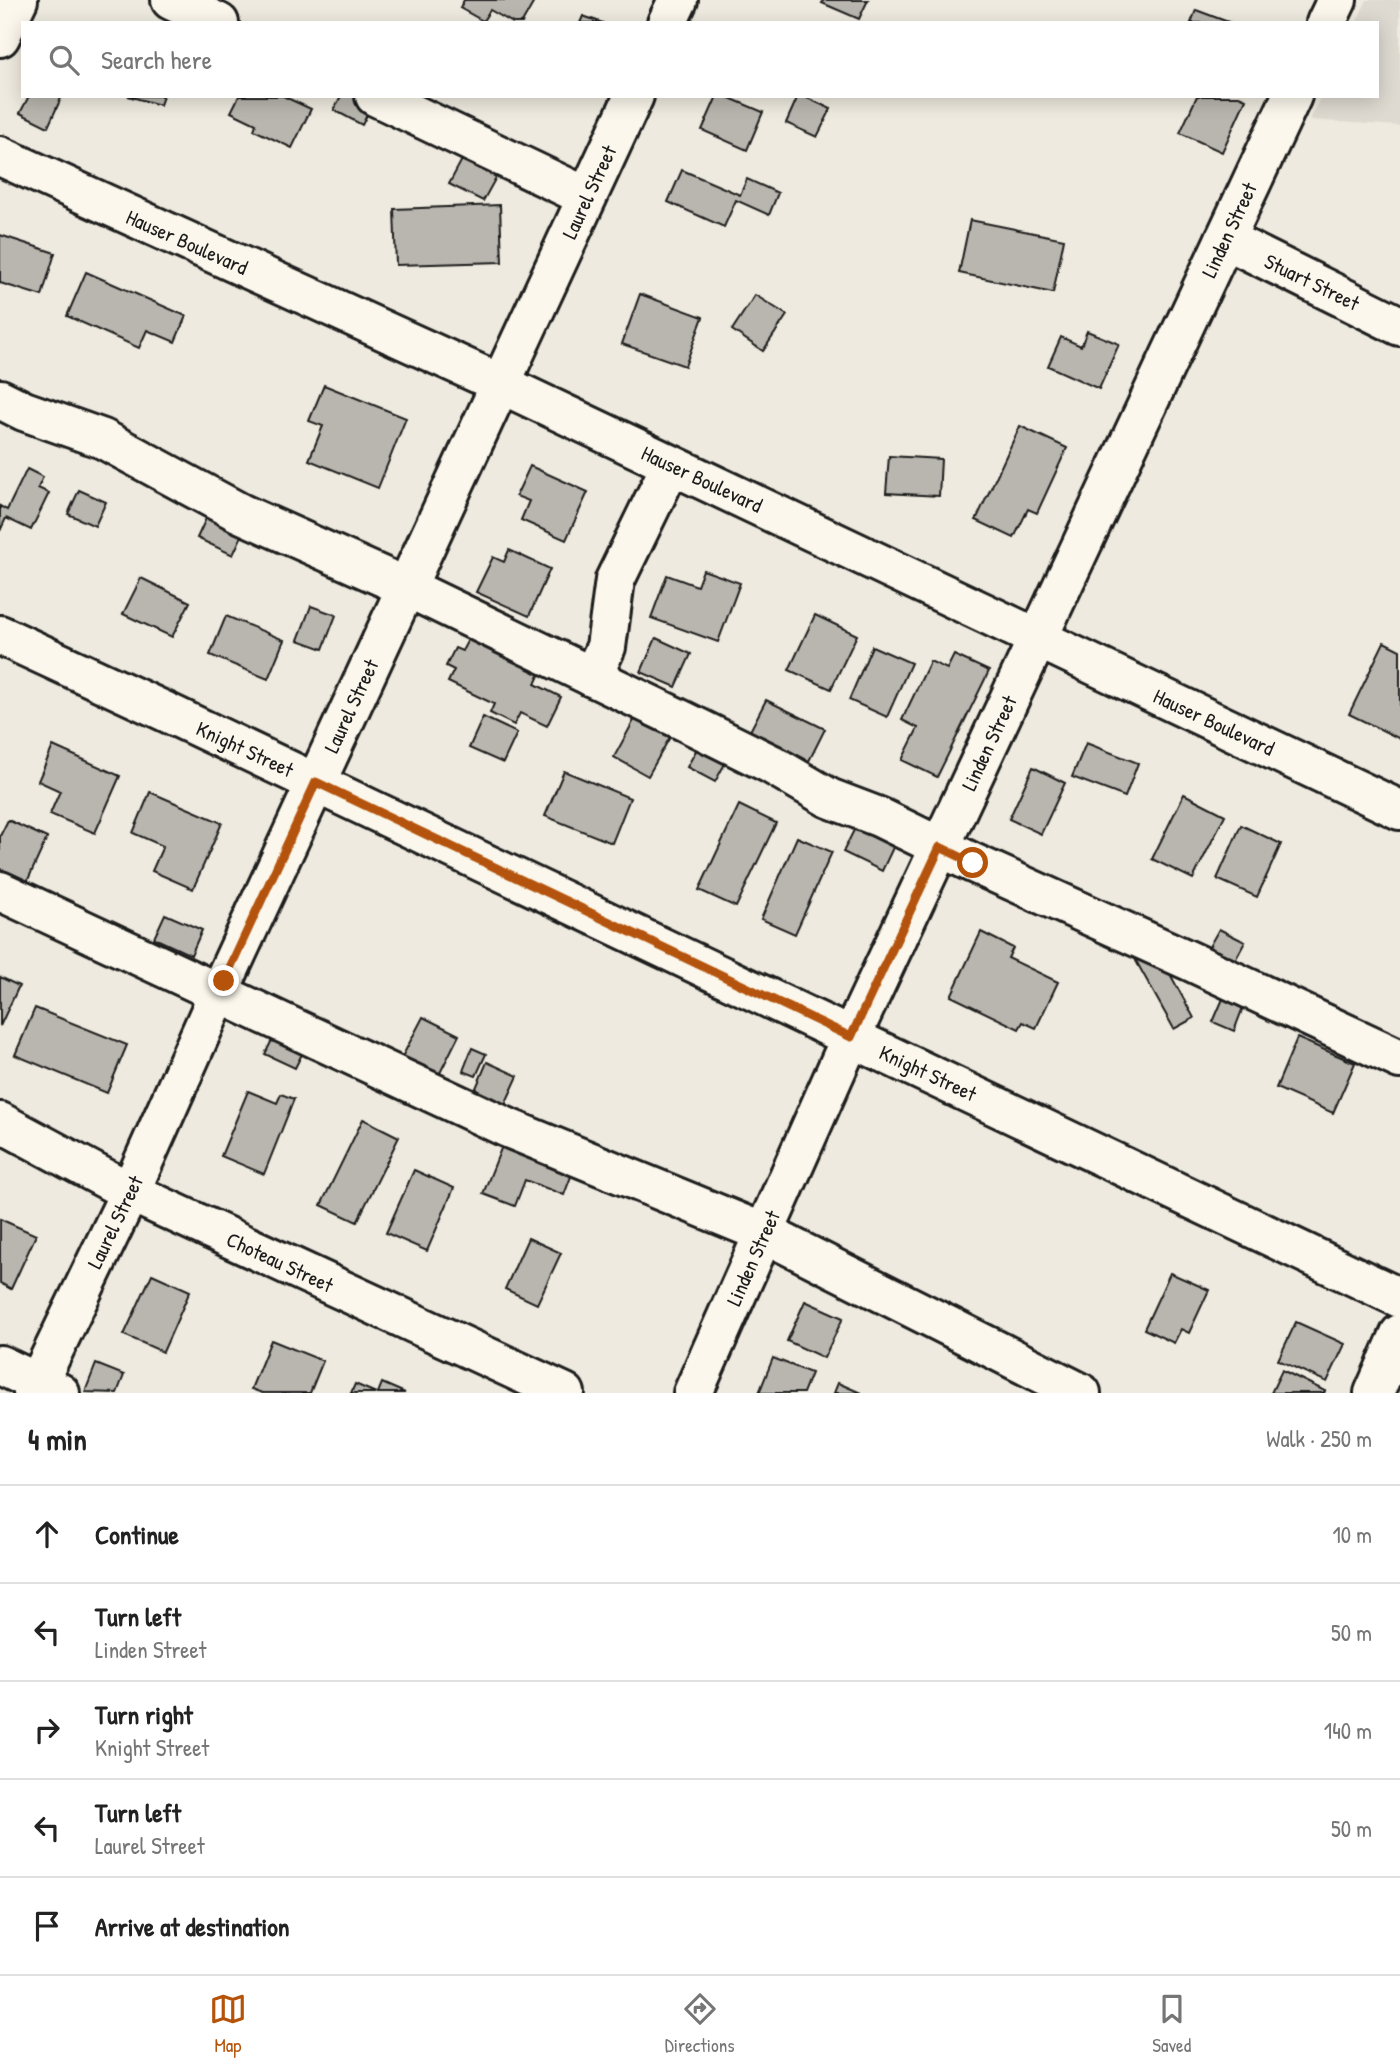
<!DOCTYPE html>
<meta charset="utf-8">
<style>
body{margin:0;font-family:"Patrick Hand",sans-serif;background:#f2f2f2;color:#222}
.stop{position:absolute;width:21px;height:21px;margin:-16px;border:5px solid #b45309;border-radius:50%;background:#fff}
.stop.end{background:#b45309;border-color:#fff;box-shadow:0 2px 7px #0008}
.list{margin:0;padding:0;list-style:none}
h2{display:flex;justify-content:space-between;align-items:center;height:91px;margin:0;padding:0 28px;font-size:30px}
h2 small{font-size:23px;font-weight:400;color:#767676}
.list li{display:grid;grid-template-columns:46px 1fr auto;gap:21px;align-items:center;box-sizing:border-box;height:98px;padding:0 28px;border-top:2px solid #e0e0e0}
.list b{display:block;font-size:26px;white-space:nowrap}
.list p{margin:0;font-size:23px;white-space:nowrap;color:#767676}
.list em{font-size:23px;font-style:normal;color:#767676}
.icon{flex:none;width:38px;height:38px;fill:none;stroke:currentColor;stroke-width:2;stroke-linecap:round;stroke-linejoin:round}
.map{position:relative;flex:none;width:1400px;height:1393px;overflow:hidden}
.search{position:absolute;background:#fff;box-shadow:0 4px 18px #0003;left:21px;right:21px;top:21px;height:77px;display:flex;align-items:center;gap:18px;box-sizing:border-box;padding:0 24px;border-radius:0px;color:#767676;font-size:26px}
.sheet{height:581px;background:#fff}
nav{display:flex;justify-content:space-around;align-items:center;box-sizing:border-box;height:98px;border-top:2px solid #e0e0e0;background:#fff;font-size:19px;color:#767676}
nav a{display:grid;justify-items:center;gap:4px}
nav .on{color:#b45309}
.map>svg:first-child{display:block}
.built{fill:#dedad1}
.building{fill:#b9b6af;stroke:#1c1c1c;stroke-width:2}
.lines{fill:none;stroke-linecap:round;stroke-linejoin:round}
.minor-casing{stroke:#1c1c1c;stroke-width:44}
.minor{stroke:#fbf7ec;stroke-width:38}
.route{stroke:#b45309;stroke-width:9}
.labels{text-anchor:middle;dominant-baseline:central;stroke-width:5;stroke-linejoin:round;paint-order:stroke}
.street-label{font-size:21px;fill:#1c1c1c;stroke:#fbf7ec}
</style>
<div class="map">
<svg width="1400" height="1393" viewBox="0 0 1400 1393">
<rect width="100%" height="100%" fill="#eeeadf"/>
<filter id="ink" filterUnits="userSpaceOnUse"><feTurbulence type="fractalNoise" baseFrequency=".0143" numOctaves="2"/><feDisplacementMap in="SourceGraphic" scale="14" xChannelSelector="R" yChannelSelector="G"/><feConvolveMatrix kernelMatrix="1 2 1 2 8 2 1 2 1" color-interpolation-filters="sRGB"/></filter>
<g filter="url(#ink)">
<!-- built -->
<polygon class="built" points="1367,0 1400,0 1400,126 1309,120 1321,96 1377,96 1377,23 1356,23"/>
<!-- building -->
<g class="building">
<polygon points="464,0 535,0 522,23 513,23 490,10 483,21 460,8"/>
<polygon points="824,0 868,0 859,19 822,3"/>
<polygon points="1196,10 1231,23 1191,23"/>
<polygon points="583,16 603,23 580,23"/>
<polygon points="29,96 62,96 48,127 20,113"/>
<polygon points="128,96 163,96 160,105"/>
<polygon points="239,96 283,96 311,109 292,148 254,130 256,124 231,112"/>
<polygon points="341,96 364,96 374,101 362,125 334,110"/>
<polygon points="717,96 725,96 763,112 747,150 702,130"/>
<polygon points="798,96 803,96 831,109 817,137 786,123"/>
<polygon points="1197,96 1239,96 1246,99 1222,152 1180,133"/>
<polygon points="465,154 499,172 483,201 449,184"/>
<polygon points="682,170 740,195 747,179 778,193 769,215 736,200 724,227 668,202"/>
<polygon points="500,205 502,262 396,265 394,209"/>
<polygon points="970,220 1064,239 1053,293 959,273"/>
<polygon points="0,235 55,253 42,296 0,283"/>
<polygon points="86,272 186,316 175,342 147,330 139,348 67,316"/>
<polygon points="640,294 703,317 685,366 622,344"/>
<polygon points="755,295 787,315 763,351 732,330"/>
<polygon points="1087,331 1119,344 1099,389 1048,366 1061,337 1081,346"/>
<polygon points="324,385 406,418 378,488 309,460 323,426 309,421"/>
<polygon points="1020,426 1067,448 1037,513 1028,509 1014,538 976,520"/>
<polygon points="889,456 941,459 939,496 886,493"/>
<polygon points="530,466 588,492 566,540 521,520 529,501 516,496"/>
<polygon points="27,469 43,477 38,488 49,493 31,530 6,518 0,531 0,506 7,510"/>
<polygon points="79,490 106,502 95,526 68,514"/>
<polygon points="208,514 244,531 233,555 197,538"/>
<polygon points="509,550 550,569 529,616 476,592 493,557 504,562"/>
<polygon points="703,570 740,583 718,642 651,618 667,575 697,586"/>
<polygon points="141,578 190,602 172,637 123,614"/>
<polygon points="311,606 336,615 323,649 298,640"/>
<polygon points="815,615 857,635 831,689 789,670"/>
<polygon points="226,616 284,640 268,679 210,655"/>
<polygon points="470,636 545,663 535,684 561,697 547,726 520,713 514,725 490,713 494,704 448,682 454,670 446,666 455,648 462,651"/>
<polygon points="656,638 691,654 676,687 641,672"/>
<polygon points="1384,642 1400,650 1400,739 1349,714"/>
<polygon points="872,646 911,663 887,717 849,700"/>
<polygon points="954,655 989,671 937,777 902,760 918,728 902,720 930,661 947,669"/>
<polygon points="766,700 825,729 809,761 750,731"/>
<polygon points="639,711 674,730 648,776 614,757"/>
<polygon points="483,717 517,733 503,763 469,748"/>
<polygon points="1086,743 1138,763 1125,797 1072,777"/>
<polygon points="699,745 727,760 715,782 687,767"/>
<polygon points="53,746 120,776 95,833 50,814 60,791 38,781"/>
<polygon points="1033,767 1065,783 1041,834 1009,819"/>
<polygon points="564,771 630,798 612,843 545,816"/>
<polygon points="150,792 222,823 193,889 152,871 163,846 133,833"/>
<polygon points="1184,794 1225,815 1193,879 1152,859"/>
<polygon points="739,805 776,823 736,907 699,890"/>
<polygon points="860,818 898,837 882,871 843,852"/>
<polygon points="8,820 47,838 27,882 0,869 0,836"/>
<polygon points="1241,825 1281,844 1257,897 1217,879"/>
<polygon points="797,837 832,852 795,934 761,919"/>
<polygon points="165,914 202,930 191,955 154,938"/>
<polygon points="1219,929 1245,942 1232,966 1206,952"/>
<polygon points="981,932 1013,948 1008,958 1058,982 1036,1028 1023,1022 1019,1029 951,996"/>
<polygon points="1157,950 1194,1018 1174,1029 1136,961"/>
<polygon points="0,977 19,986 0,1026"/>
<polygon points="1225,994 1245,1002 1234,1031 1213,1022"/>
<polygon points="35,1008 127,1045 107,1093 15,1055"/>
<polygon points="423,1017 459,1035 439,1075 402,1057"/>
<polygon points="278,1028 308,1042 295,1068 265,1054"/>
<polygon points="1297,1038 1355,1063 1333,1113 1276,1088"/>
<polygon points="472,1048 486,1054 476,1076 463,1071"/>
<polygon points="487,1062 518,1076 503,1109 473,1095"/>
<polygon points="248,1091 277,1103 281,1094 294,1099 264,1174 221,1156"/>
<polygon points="363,1119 399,1137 357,1222 321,1205"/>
<polygon points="506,1136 576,1163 564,1195 525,1180 515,1206 483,1194"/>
<polygon points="414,1170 454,1188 427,1251 386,1233"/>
<polygon points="0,1219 36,1235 11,1289 0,1283"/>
<polygon points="528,1238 561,1253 537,1304 505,1289"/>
<polygon points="1170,1273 1209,1290 1189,1333 1181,1329 1174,1343 1144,1329"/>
<polygon points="152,1274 190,1291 163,1352 124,1335"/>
<polygon points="805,1301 843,1318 824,1358 787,1341"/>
<polygon points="1296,1322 1345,1344 1327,1382 1278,1360"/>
<polygon points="271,1340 323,1361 310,1393 262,1393 251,1389"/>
<polygon points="773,1358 811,1373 803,1393 759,1393"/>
<polygon points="96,1364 124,1375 117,1393 85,1392"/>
<polygon points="1282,1370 1325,1391 1324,1393 1271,1393"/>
<polygon points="382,1383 405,1393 378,1393"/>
<polygon points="838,1383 861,1393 834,1393"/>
<polygon points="355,1384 376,1393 351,1393"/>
</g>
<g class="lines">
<defs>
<g id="minor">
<polyline points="171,0 219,23"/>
<polyline points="667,23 678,0"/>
<polyline points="1326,23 1337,0"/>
<polyline points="0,37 18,0"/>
<polyline points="375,96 587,197"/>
<polyline points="0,156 501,384 1400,810"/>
<polyline points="1225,239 1400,326"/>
<polyline points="0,399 24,411 103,439 240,513 406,587 684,721 771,764 829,798 879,817 973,863 1190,961 1400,1059"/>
<polyline points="0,635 164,711 1400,1298"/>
<polyline points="592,677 606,647 615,580 671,465"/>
<polyline points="0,891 508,1128 764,1233 1081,1393"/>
<polyline points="0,1122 130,1192 565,1393"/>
<polyline points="0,1365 60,1393"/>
<polyline points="33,1393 130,1192 224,981 634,96"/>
<polyline points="693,1393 851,1037 1292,96"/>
<polyline points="1374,1393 1400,1334"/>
</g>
</defs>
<!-- minor casing -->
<use href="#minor" class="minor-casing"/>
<!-- minor -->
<use href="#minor" class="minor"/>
</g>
</g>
<g class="lines" filter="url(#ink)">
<!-- route -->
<polyline class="route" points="224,981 316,782 851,1037 940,847 973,863"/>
</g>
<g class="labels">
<!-- street labels -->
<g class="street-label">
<text transform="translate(589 192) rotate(-65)">Laurel Street</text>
<text transform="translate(1229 230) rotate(-65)">Linden Street</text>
<text transform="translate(187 242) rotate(24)">Hauser Boulevard</text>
<text transform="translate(1312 282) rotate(26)">Stuart Street</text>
<text transform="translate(702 479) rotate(25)">Hauser Boulevard</text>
<text transform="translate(351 706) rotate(-65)">Laurel Street</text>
<text transform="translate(1214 722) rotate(25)">Hauser Boulevard</text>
<text transform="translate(989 743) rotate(-65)">Linden Street</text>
<text transform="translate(245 749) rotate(25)">Knight Street</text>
<text transform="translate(928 1073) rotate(25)">Knight Street</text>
<text transform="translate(115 1222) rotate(-64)">Laurel Street</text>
<text transform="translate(753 1258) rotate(-66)">Linden Street</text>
<text transform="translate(280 1262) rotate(25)">Choteau Street</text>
</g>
</g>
</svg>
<div class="stop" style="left:973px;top:863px"></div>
<div class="stop end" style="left:224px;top:981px"></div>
<div class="search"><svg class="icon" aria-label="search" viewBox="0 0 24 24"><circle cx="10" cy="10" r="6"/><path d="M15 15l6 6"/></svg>Search here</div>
</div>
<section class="sheet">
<h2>4 min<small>Walk · 250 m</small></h2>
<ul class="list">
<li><svg class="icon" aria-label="ahead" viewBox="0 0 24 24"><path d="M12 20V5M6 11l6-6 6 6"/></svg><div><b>Continue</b></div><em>10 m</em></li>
<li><svg class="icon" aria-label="left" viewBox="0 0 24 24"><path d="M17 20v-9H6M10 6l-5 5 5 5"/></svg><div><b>Turn left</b><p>Linden Street</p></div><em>50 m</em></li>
<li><svg class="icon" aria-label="right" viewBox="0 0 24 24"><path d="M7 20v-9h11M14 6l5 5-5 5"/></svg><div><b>Turn right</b><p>Knight Street</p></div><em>140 m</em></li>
<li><svg class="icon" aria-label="left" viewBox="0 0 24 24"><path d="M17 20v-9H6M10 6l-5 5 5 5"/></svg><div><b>Turn left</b><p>Laurel Street</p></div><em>50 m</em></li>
<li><svg class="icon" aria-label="arrive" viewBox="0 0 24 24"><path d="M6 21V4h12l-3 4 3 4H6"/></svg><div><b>Arrive at destination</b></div></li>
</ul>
</section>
<nav>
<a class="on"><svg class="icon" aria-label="map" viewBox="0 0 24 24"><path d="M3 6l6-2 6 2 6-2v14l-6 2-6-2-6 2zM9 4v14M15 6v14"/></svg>Map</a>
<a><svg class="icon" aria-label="directions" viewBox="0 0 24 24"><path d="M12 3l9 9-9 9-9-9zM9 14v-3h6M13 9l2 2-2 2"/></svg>Directions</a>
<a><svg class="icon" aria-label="saved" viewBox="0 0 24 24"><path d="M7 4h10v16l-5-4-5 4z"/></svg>Saved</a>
</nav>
